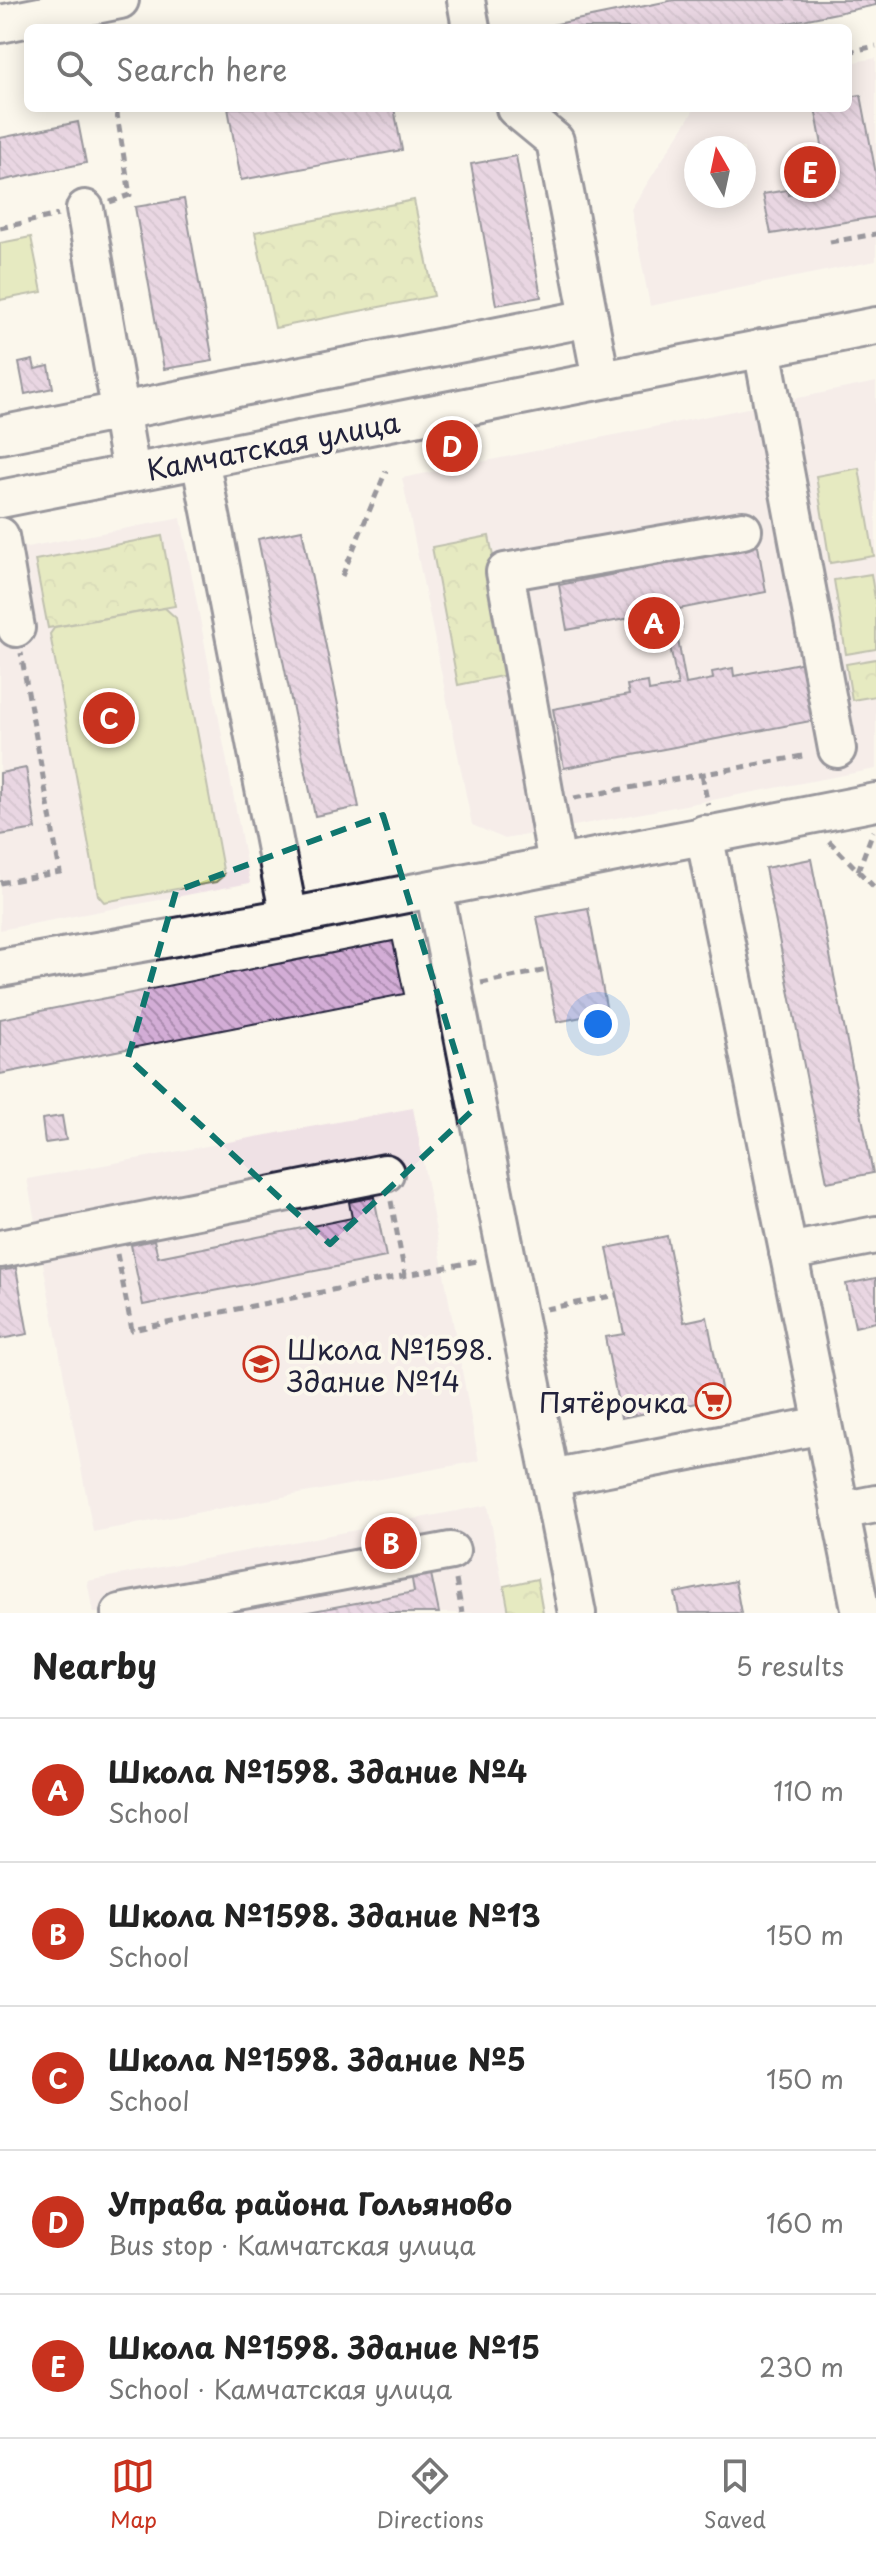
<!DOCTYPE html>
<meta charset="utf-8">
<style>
body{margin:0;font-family:"Playpen Sans",sans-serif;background:#f2f2f2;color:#222}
.compass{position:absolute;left:684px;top:136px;width:72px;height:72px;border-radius:50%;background:#fff;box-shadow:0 4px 20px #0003;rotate:351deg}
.you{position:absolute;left:598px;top:1024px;width:28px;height:28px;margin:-20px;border:6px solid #fff;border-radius:50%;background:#1a73e8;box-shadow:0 0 0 12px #1a73e833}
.badge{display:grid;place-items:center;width:52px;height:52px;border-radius:50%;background:#c8321e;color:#fff;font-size:26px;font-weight:700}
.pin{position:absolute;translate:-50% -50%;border:4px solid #fff;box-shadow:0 2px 8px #0006}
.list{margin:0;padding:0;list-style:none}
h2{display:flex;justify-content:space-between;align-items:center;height:104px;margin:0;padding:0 32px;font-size:34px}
h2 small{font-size:26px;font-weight:400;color:#767676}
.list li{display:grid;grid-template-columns:52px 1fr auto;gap:24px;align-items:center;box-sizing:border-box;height:144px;padding:0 32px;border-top:2px solid #e0e0e0}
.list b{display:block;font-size:30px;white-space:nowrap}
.list p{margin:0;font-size:26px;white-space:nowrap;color:#767676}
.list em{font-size:26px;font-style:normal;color:#767676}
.icon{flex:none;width:44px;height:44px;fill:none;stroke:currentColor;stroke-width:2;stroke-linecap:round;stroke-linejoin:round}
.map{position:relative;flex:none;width:876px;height:1613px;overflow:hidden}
.search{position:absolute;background:#fff;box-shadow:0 4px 20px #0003;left:24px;right:24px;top:24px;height:88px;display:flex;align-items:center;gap:20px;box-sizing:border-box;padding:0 28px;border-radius:12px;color:#767676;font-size:30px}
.sheet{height:824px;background:#fff}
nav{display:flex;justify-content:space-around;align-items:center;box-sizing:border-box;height:112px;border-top:2px solid #e0e0e0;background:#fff;font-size:22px;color:#767676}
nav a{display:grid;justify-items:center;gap:4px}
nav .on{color:#c8321e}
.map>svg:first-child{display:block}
.built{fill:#efe1e5;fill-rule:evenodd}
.park{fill:url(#park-crowns);stroke:#787e64;stroke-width:2}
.pitch{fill:#cdd98c;stroke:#787e64;stroke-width:2}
.building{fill:url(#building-back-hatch);stroke:#22223b;stroke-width:2}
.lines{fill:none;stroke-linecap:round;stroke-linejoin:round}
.minor-casing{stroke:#22223b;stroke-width:42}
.path{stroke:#22223b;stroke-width:5;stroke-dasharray:8 6;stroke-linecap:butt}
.minor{stroke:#fbf7ec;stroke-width:36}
.marked{fill:none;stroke:#0f766e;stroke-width:6;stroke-dasharray:16 10;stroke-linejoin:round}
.labels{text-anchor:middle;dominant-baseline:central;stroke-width:8;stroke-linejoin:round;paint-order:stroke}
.street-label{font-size:28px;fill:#22223b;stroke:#fbf7ec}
.poi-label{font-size:28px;fill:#22223b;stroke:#fbf7ec;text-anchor:start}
</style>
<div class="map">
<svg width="876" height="1613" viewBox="0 0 876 1613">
<defs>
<pattern id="park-crowns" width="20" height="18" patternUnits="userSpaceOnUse" patternTransform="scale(2)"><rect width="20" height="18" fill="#cdd98c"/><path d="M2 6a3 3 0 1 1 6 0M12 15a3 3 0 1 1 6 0" fill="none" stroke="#b0ba7a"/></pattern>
<pattern id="building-back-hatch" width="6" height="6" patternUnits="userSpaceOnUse" patternTransform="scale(2)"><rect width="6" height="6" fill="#d3add6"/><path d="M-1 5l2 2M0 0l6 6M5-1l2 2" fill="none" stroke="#ab8caf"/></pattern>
</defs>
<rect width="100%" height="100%" fill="#fbf7ec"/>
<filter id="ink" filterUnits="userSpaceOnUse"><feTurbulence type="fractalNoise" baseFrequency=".0125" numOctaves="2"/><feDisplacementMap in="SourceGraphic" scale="16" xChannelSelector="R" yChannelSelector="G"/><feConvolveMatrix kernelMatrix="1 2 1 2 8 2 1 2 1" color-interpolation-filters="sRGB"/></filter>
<g filter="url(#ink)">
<!-- built -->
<g class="built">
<path d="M876,58V261L650,306L631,209L695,108H848V63ZM696,148H744V196H696Z"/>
<polygon points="876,382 876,769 505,839 472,825 402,478"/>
<polygon points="181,518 250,883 0,930 0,552"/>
<polygon points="413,1108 479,1461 93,1532 27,1179"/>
<polygon points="488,1505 508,1613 93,1613 87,1581"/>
</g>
<!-- park -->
<g class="park">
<polygon points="414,200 434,296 275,328 255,232"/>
<polygon points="162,536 175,606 48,628 35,560"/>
<polygon points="489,536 516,673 458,685 432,547"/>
<polygon points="876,659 876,696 852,700 846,664"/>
<polygon points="537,1579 543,1613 509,1613 504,1586"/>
</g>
<!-- pitch -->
<g class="pitch">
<polygon points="31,237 42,292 0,300 0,243"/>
<polygon points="859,468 874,556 830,563 816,476"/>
<polygon points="871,574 876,605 876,649 846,654 834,580"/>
<polygon points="165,608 176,618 224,875 216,882 104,902 98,895 50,634 55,627"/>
</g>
<!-- building -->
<g class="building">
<polygon points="674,0 876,0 876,5 764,28 537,28"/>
<polygon points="861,95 876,174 876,217 771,234 763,194 787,190 788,195 830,187 815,108 848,108 848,97"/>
<polygon points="228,108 394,108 402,150 241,180"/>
<polygon points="78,122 86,163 0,181 0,138"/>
<polygon points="516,156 541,297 496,305 471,164"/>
<polygon points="184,199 213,361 164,369 135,207"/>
<polygon points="33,360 35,369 49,366 53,388 25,394 19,363"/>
<polygon points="302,530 359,807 315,816 258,539"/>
<polygon points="758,546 766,592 679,609 682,628 676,629 686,684 713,679 712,672 733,668 734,676 810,661 821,719 564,768 553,709 629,695 627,685 648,682 649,691 678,686 667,631 660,632 657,613 567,630 559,585"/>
<polygon points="26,768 36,829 0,835 0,773"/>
<polygon points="811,859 873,1173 827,1182 765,868"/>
<polygon points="588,908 607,1012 557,1022 537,917"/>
<polygon points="393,941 404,994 0,1074 0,1019"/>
<polygon points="62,1116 66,1140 45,1143 42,1119"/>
<polygon points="374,1197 386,1257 143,1305 131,1245 154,1240 158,1257 352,1218 349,1202"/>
<polygon points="667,1236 684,1322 707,1317 723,1398 621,1418 605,1337 624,1334 607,1248"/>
<polygon points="16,1268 28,1334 0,1339 0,1271"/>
<polygon points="876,1278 876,1322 855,1327 846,1284"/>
<polygon points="430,1569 439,1613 303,1613 414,1592 411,1573"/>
<polygon points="735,1581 741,1613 679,1613 675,1593"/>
</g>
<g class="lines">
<defs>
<g id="minor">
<polyline points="466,0 471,28"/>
<polyline points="0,24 120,0"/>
<polyline points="515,108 555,141 601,379"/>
<polyline points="85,209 131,472"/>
<polyline points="762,348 837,749"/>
<polyline points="0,435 589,318"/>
<polyline points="200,459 289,917"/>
<polyline points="0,499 876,326"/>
<polyline points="0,536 16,628"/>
<polyline points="704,834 861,1613"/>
<polyline points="557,864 505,572 743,530"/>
<polyline points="434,889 577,1613"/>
<polyline points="0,968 289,917 876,802"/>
<polyline points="0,1249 385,1173"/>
<polyline points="788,1252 876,1235"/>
<polyline points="551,1478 823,1425"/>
<polyline points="840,1511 876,1504"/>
<polyline points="120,1613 451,1551"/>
</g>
</defs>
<!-- minor casing -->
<use href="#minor" class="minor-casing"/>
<!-- path -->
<g class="path">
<polyline points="848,52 876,46"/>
<polyline points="110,202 130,195 116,108"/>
<polyline points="0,228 58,215"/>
<polyline points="830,242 876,234"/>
<polyline points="342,576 386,471"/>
<polyline points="702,775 708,805"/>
<polyline points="574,798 808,755"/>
<polyline points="829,841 876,889"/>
<polyline points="858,871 873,831"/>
<polyline points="0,883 60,872 21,653"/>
<polyline points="481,983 547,970"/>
<polyline points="391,1201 405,1275"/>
<polyline points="117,1254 132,1330 477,1261"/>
<polyline points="546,1309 616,1295"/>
<polyline points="456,1580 462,1613"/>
</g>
<!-- minor -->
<use href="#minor" class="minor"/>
</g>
</g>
<!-- marked area -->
<path d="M0 0H876V1613H0ZM383,815L473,1110L330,1244L128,1058L176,891Z" fill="#fbf7ec" fill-opacity=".55" fill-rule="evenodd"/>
<path class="marked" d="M383,815L473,1110L330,1244L128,1058L176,891Z"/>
<!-- icons -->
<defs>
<symbol id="school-ring" viewBox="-11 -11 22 22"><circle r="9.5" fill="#fbf7ec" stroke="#c8321e" stroke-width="1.5"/><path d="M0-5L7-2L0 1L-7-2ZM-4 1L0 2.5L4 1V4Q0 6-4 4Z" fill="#c8321e"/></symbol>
<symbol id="supermarket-ring" viewBox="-11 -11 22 22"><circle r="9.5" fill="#fbf7ec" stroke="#c8321e" stroke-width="1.5"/><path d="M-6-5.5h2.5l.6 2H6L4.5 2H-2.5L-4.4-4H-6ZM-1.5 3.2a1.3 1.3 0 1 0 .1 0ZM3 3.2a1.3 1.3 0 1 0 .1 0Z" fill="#c8321e"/></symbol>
</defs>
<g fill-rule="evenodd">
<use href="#school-ring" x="241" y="1344" width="40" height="40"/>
<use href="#supermarket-ring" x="693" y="1381" width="40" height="40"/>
</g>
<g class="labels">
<!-- street labels -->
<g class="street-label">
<text transform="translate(273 445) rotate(-11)">Камчатская улица</text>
</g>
<!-- poi labels -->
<g class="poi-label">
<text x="287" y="1348">Школа №1598.<tspan x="287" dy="32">Здание №14</tspan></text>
<text x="687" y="1401" text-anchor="end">Пятёрочка</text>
</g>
</g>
</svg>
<svg class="compass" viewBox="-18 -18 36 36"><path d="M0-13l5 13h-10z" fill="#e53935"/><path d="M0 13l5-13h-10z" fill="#767676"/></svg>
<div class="you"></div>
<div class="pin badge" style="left:654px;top:623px">A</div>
<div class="pin badge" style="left:391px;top:1543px">B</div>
<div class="pin badge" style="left:109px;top:718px">C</div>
<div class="pin badge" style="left:452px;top:446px">D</div>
<div class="pin badge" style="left:810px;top:172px">E</div>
<div class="search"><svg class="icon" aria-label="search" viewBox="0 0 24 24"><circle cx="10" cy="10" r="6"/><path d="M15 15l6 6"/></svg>Search here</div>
</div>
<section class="sheet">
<h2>Nearby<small>5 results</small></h2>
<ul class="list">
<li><span class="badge">A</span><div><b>Школа №1598. Здание №4</b><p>School</p></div><em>110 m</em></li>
<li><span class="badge">B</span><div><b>Школа №1598. Здание №13</b><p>School</p></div><em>150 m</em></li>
<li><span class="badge">C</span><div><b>Школа №1598. Здание №5</b><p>School</p></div><em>150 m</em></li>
<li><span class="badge">D</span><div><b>Управа района Гольяново</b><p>Bus stop · Камчатская улица</p></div><em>160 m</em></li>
<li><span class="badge">E</span><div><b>Школа №1598. Здание №15</b><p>School · Камчатская улица</p></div><em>230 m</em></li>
</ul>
</section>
<nav>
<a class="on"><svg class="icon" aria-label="map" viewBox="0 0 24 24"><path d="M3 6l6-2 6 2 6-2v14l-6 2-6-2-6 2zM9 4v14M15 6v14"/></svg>Map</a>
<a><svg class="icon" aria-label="directions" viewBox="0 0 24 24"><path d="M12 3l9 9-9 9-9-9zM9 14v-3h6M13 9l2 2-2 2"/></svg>Directions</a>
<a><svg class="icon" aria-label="saved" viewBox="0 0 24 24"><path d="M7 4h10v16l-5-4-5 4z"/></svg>Saved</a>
</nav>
